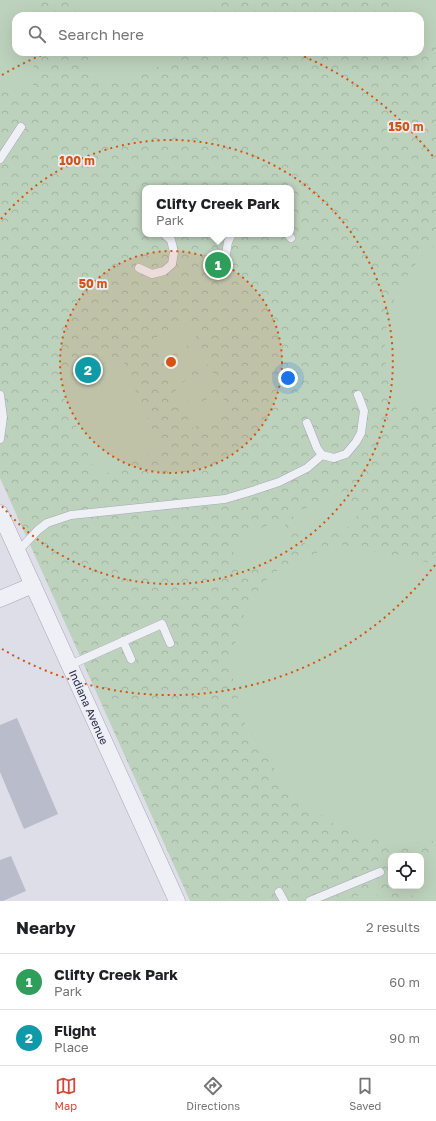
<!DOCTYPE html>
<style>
body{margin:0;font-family:"Golos Text",sans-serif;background:#f2f2f2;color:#202124}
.controls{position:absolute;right:12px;bottom:12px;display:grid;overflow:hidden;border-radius:8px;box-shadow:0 4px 16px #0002}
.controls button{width:36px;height:36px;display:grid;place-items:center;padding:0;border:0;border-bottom:1px solid #e0e0e0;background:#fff;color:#202124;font:20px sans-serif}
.you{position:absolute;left:288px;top:378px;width:14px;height:14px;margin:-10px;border:3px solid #fff;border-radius:50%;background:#1a73e8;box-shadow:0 0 0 6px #1a73e833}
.badge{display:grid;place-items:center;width:26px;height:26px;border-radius:50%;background:#d64638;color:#fff;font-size:13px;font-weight:700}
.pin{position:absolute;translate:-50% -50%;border:2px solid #fff;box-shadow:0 1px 4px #0006}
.popup{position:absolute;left:142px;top:185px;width:152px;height:52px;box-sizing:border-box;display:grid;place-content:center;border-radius:8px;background:#fff;filter:drop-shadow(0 1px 3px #0005);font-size:13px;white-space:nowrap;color:#757577}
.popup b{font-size:15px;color:#202124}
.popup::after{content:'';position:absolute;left:50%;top:100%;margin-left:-8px;border:8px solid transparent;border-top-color:#fff}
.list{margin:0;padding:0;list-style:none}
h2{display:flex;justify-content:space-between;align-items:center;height:52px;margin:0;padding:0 16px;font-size:17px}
h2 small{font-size:13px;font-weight:400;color:#757577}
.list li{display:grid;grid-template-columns:26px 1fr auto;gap:12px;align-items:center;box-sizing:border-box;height:56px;padding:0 16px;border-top:1px solid #e0e0e0}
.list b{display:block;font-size:15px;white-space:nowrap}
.list p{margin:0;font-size:13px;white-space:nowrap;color:#757577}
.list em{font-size:13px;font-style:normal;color:#757577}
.icon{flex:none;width:22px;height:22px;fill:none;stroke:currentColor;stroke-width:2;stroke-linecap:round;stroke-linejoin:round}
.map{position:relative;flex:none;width:436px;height:901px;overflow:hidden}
.search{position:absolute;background:#fff;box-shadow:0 4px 16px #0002;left:12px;right:12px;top:12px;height:44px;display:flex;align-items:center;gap:10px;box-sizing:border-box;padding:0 14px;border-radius:12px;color:#757577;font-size:15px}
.sheet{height:164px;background:#fff}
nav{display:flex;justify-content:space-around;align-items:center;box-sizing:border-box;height:56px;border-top:1px solid #e0e0e0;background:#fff;font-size:11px;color:#757577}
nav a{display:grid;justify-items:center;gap:2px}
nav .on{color:#d64638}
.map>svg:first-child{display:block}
.forest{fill:url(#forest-crowns);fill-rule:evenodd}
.garden{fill:#bdd2bd}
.building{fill:#b9bccb}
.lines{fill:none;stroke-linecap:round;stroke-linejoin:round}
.service-casing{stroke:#a6a7b5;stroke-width:9}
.minor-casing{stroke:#a6a7b5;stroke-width:17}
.service{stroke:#eff0f6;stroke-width:8}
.minor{stroke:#eff0f6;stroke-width:16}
.ring{fill:none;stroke:#d45411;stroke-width:2;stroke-dasharray:2 4}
.labels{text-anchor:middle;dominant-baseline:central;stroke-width:3.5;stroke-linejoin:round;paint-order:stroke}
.street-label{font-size:11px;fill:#25283f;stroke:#eceef5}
.centre{fill:#d45411;stroke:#eceef5;stroke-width:2}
.ring-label{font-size:12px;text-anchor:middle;font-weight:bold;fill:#d45411;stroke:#eceef5;stroke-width:3.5;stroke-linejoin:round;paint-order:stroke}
</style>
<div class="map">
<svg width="436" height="901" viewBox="0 0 436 901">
<defs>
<pattern id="forest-crowns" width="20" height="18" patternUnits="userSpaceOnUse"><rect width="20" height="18" fill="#bdd2bd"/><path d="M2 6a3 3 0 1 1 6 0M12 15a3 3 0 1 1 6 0" fill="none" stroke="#a2b4a4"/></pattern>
</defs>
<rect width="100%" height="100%" fill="#dddee8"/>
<!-- forest -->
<path class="forest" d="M0,0H436V901H190L0,478ZM16,16H420V52H16ZM145,188H291V234H145ZM391,856H421V886H391Z"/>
<!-- garden -->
<g class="garden">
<polygon points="0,0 35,0 35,16 16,16 16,52 34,52 33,89 0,90"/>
<polygon points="77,0 216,0 211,12 209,16 79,16"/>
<polygon points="402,0 436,0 436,47 420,37 420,16 401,16 398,6"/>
<polygon points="87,52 178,52 164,64 127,79 95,84"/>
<polygon points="436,244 436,399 398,413 391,390 384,354 387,322 398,288 421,257"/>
<polygon points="190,322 198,341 161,357 153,339"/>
<polygon points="201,346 209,364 171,381 163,362"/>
<polygon points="121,356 161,450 98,477 58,383"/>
<polygon points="211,369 219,388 182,404 174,386"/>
<polygon points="221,393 229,412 192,428 184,409"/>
<polygon points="344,491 359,522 306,546 292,514"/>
<polygon points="282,519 296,550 243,574 229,542"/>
<polygon points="336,544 436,564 436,841 435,841 396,844 337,826 289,791 244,722 229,664 247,605 272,573"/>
<polygon points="436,850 436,901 417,901 405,886 421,886 421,858"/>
<polygon points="371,887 382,901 350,901"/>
</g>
<!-- building -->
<g class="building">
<polygon points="17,718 58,814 24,829 0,772 0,725"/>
<polygon points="11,856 26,891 3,901 0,901 0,860"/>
</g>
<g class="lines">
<defs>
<g id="service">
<polyline points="0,159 21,127"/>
<polyline points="288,234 291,238"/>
<polyline points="225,260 228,242 232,234"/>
<polyline points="139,268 152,274 164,271 172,264 174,252 171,240 164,234"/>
<polyline points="0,395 3,417 0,439"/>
<polyline points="307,423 317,448 322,455 334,458 346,454 356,442 361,433 364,411 358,395"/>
<polyline points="18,551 38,530 47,523 71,515 225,499 255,490 279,482 307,468 322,455"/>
<polyline points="123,641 131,659"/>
<polyline points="70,665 162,624 170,643"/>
<polyline points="279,892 284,901"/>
<polyline points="310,901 380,872"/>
</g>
<g id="minor">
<polyline points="0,513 177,901"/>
<polyline points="0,599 33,585"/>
</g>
</defs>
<!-- service casing -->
<use href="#service" class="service-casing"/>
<!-- minor casing -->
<use href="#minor" class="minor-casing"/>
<!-- service -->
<use href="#service" class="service"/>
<!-- minor -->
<use href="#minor" class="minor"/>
</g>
<!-- distance rings -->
<circle cx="171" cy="362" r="111" fill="#d45411" fill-opacity=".12"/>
<g class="ring">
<circle cx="171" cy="362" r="111"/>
<path d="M1 219A222 222 0 1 1 1 505"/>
<path d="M435 565A333 333 0 0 1 2 649M2 75A333 333 0 0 1 49 52M293 52A333 333 0 0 1 435 159"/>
</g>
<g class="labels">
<!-- street labels -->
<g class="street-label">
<text transform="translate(89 707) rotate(66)">Indiana Avenue</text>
</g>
</g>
<circle cx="171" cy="362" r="6" class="centre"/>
<g class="ring-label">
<text x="406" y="131">150 m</text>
<text x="77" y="165">100 m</text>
<text x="93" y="288">50 m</text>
</g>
</svg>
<div class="controls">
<button><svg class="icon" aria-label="locate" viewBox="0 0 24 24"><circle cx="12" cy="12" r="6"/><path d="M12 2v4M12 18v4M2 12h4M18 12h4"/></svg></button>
</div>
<div class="you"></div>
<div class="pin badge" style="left:218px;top:265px;background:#2e9e5b">1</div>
<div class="popup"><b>Clifty Creek Park</b>Park</div>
<div class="pin badge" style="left:88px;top:370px;background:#0f9aa8">2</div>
<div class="search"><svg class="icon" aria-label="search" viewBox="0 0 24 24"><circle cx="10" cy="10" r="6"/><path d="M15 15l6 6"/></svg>Search here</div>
</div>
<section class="sheet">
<h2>Nearby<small>2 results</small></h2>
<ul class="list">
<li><span class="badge" style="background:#2e9e5b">1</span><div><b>Clifty Creek Park</b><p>Park</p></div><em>60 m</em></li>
<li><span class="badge" style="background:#0f9aa8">2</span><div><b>Flight</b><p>Place</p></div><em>90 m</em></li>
</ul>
</section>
<nav>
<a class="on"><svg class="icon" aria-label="map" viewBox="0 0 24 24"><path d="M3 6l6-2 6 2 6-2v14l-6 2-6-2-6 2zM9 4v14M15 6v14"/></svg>Map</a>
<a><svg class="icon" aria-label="directions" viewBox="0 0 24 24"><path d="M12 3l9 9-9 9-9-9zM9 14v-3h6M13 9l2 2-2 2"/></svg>Directions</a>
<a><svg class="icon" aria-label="saved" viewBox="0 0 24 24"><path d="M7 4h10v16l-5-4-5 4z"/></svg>Saved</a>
</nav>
